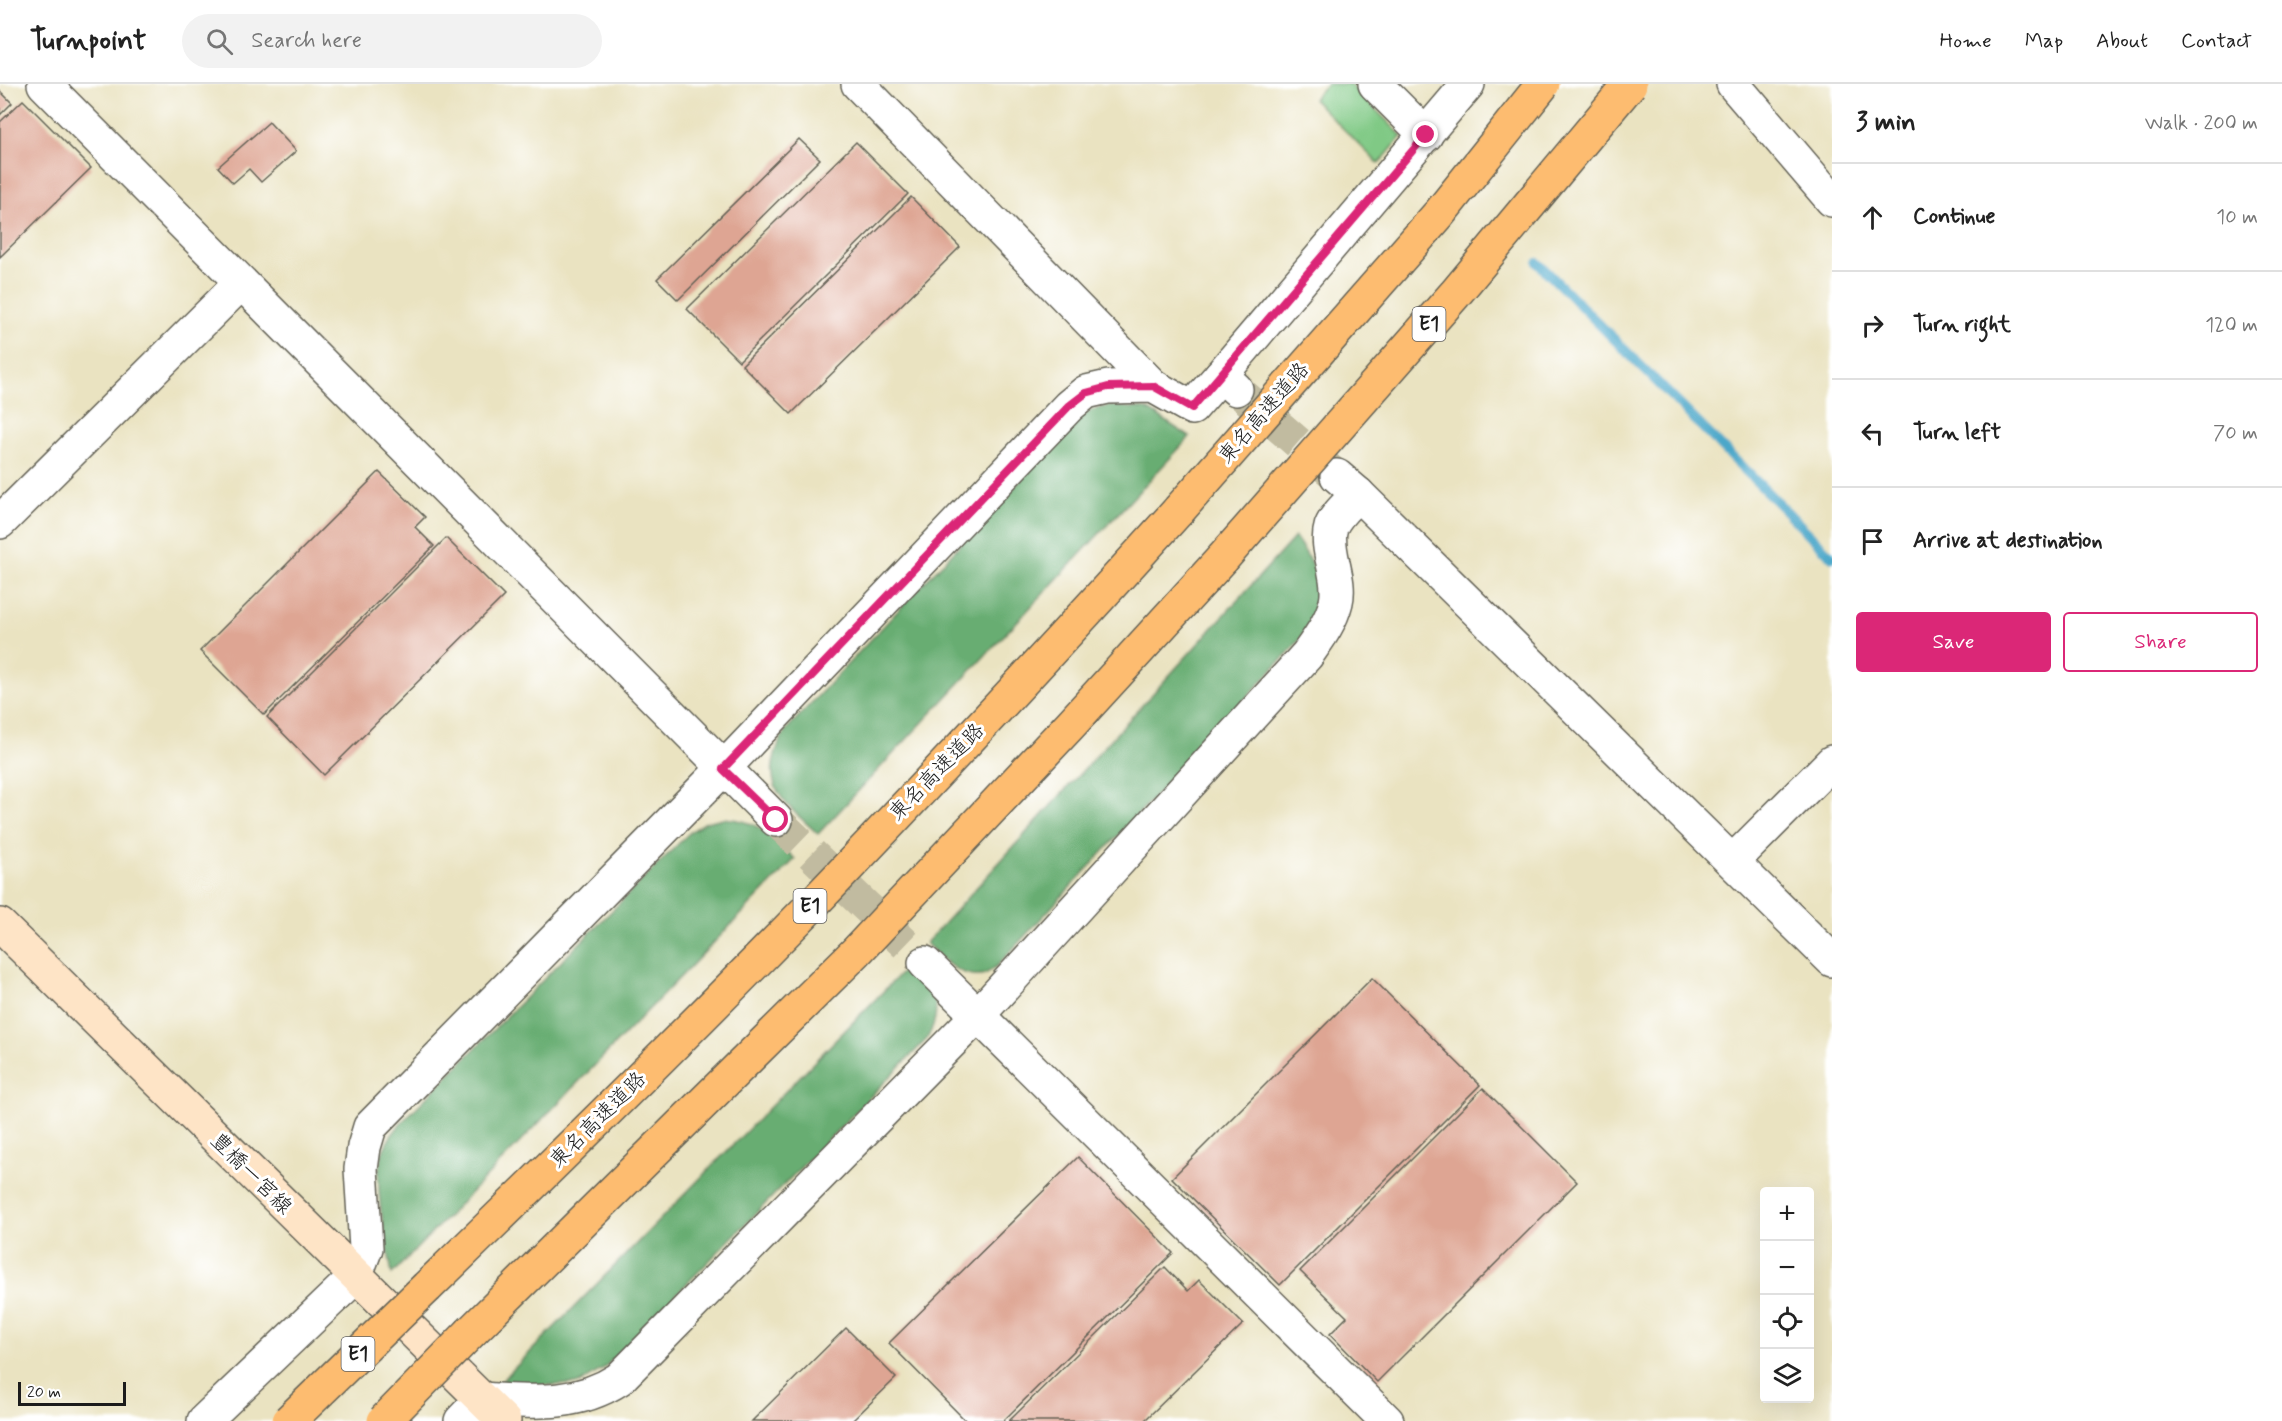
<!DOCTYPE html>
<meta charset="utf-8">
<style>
body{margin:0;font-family:Mynerve,"Klee One",sans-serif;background:#f2f2f2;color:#222}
.controls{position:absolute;right:18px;bottom:18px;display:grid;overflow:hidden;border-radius:6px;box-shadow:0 6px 24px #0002}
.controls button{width:54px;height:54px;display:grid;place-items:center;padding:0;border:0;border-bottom:2px solid #e0e0e0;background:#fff;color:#222;font:30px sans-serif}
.scale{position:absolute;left:18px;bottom:15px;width:108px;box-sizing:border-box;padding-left:6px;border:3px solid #1c1c1c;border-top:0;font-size:16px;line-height:21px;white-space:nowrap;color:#1c1c1c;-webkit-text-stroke:4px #fff;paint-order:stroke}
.stop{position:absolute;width:18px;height:18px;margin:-14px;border:4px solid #db2777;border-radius:50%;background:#fff}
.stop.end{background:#db2777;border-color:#fff;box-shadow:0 2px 6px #0008}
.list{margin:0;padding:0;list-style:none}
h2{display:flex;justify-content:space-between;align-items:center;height:78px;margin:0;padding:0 24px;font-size:26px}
h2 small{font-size:20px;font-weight:400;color:#767676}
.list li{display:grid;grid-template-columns:39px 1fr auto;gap:18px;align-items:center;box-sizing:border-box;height:108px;padding:0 24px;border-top:2px solid #e0e0e0}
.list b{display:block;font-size:22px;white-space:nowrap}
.list em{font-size:20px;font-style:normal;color:#767676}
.actions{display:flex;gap:12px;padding:18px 24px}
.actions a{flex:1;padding:14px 0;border:2px solid #db2777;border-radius:6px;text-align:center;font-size:21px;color:#db2777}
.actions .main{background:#db2777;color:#fff}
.icon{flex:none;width:33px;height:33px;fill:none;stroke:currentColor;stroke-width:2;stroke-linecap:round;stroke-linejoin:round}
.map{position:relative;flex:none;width:1832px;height:1337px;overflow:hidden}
header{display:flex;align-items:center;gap:36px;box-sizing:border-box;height:84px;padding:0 30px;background:#fff;border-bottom:2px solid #e0e0e0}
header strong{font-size:28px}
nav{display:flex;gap:33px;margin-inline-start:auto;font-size:21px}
.search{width:420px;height:54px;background:#f2f2f2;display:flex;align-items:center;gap:15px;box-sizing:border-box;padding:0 21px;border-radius:33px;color:#767676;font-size:22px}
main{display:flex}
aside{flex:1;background:#fff}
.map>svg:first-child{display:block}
.green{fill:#80c985;stroke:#4e7250;stroke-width:1.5}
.forest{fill:#68ad72;stroke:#426447;stroke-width:1.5}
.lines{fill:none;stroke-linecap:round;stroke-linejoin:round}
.stream{stroke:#4ba7c9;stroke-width:10}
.building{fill:#dea593}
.minor-tunnel{stroke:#c1bba0;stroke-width:33;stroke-dasharray:33 16;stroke-linecap:butt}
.minor-casing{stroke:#646256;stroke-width:36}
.secondary-casing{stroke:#646256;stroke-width:36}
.motorway-casing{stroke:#646256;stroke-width:36}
.minor{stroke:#fff;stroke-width:33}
.secondary{stroke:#fee4c6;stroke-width:33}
.motorway{stroke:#fdbc70;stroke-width:33}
.motorway-bridge-casing{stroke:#646256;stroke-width:36;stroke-linecap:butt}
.motorway-bridge{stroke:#fdbc70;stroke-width:33}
.route{stroke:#db2777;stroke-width:8}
.labels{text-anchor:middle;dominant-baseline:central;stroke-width:6;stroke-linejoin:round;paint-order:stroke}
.shield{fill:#fff;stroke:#606060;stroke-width:1.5}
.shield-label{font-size:20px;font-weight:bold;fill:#1c1c1c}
.street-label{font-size:21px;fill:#1c1c1c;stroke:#fff}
</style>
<header>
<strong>Turnpoint</strong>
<div class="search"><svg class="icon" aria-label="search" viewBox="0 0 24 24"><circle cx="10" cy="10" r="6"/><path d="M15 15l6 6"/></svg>Search here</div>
<nav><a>Home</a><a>Map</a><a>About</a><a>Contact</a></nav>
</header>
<main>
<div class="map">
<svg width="1832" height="1337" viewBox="0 0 1832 1337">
<rect width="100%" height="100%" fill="#fff"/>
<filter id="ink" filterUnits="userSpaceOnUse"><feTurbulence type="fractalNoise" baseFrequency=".0167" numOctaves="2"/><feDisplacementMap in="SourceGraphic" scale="12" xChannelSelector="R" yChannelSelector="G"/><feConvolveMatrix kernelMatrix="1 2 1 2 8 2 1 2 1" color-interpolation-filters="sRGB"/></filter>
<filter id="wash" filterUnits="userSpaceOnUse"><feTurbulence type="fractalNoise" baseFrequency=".008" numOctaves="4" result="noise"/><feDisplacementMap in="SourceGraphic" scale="24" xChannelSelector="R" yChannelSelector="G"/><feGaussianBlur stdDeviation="1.35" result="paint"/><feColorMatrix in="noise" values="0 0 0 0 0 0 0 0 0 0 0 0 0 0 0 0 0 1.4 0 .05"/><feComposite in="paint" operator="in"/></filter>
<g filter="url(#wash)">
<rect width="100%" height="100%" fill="#eae3c1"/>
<!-- green -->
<polygon class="green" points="1327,0 1350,0 1402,52 1379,80 1313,15"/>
<!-- forest -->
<g class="forest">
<path d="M1109,322L1147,325L1190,353L818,750C781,716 756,699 785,647L1078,335L1091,326Z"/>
<path d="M1295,453C1325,495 1324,510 1300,556L997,882C994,884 989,888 985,890C961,897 940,873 926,859Z"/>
<path d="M723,734C761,737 769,750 795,775L392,1190C387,1159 373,1103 381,1074C384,1060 393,1049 402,1038L690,748L706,738Z"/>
<path d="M907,883C933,908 946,919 927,955L604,1284L579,1300L496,1303Z"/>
</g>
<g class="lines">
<!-- stream -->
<polyline class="stream" points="1538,179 1832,473"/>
</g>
<g id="blocks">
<!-- building -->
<g class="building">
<polygon points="0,7 12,19 0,31"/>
<polygon points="23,16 91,84 0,173 0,38"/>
<polygon points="269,38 296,67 261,98 249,85 233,99 218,83"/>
<polygon points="799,55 820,75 678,216 657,195"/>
<polygon points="856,58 908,110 739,277 687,225"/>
<polygon points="911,113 960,163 791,330 742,281"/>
<polygon points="379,388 425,433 415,443 434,462 264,631 200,567"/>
<polygon points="446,454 504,512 324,691 267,633"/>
<polygon points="1372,894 1480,1001 1280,1201 1172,1094"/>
<polygon points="1483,1004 1577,1098 1377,1298 1330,1250 1347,1233 1300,1187"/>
<polygon points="1078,1073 1173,1169 1003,1337 966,1337 889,1259"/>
<polygon points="1165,1183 1188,1207 1199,1196 1243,1240 1144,1337 1009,1337"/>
<polygon points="846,1244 896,1294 852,1337 752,1337"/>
</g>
</g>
</g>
<g filter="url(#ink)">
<use href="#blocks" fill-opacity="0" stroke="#646256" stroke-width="1.5"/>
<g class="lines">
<!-- minor-tunnel -->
<g class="minor-tunnel">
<polyline points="1236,305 1334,390"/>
<polyline points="776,736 925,879"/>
</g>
<defs>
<g id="minor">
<polyline points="44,0 776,736"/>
<polyline points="858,0 1153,302"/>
<polyline points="1375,0 1426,51"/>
<polyline points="1733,0 1832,116"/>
<polyline points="1221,291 1468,0"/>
<polyline points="1337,392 1358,410 1832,876"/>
<polyline points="0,438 241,199"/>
<polyline points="1733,777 1832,678"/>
<polyline points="925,879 1387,1337"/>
<polyline points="204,1337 355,1193 366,1164 361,1085 364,1063 370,1043 723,685 1069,322 1086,308 1108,303 1153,302 1192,324 1221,291 1236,305"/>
<path d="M461,1337L482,1315C532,1318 576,1323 619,1295L979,930L1307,571C1319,554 1331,538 1336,518C1342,494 1324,465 1331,443C1336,430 1349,420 1358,410"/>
</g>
<polyline id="secondary" points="0,841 504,1337"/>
<g id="motorway">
<path d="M427,1203C554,1080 681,955 805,828C932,696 1056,562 1179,426"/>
<polyline points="471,1248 856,868 1071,640 1223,474"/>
</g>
</defs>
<!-- minor casing -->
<use href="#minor" class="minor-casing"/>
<!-- secondary casing -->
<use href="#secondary" class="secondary-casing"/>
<!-- motorway casing -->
<use href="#motorway" class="motorway-casing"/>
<!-- minor -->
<use href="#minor" class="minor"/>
<!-- secondary -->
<use href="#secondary" class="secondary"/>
<!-- motorway -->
<use href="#motorway" class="motorway"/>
<defs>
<g id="motorway-bridge">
<polyline points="1179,426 1439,130 1543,0"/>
<polyline points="1223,474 1455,210 1630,0"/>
<polyline points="289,1337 427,1203"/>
<polyline points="384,1337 471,1248"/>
</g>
</defs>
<!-- motorway-bridge casing -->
<use href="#motorway-bridge" class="motorway-bridge-casing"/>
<!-- motorway-bridge -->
<use href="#motorway-bridge" class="motorway-bridge"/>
</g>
</g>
<g class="lines" filter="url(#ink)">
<!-- route -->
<polyline class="route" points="776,736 723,685 1069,322 1086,309 1108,303 1153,302 1192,324 1426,51"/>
</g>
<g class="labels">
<!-- shield labels -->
<g class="shield">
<rect x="1412.5" y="223" width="33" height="34" rx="4.5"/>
<rect x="793.5" y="805" width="33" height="34" rx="4.5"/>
<rect x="341.5" y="1253" width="33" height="34" rx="4.5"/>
</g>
<g class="shield-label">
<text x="1429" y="240">E1</text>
<text x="810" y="822">E1</text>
<text x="358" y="1270">E1</text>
</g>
<!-- street labels -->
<g class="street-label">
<text transform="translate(1264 329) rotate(-49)">東名高速道路</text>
<text transform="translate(937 688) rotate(-46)">東名高速道路</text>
<text transform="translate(598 1036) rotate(-45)">東名高速道路</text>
<text transform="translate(251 1090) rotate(45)">豊橋一宮線</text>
</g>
</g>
</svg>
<div class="controls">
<button>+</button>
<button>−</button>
<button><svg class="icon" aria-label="locate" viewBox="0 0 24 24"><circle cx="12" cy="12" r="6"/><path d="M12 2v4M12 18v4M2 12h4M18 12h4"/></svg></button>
<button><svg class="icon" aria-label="layers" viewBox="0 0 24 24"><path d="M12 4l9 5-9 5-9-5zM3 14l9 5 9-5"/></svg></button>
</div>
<div class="scale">20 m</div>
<div class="stop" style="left:776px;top:736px"></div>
<div class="stop end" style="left:1426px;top:51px"></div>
</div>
<aside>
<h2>3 min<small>Walk · 200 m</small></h2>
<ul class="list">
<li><svg class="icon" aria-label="ahead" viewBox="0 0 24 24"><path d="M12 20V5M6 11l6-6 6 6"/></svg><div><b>Continue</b></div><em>10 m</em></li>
<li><svg class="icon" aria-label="right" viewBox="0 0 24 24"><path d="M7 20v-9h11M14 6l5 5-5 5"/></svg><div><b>Turn right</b></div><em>120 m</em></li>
<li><svg class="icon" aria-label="left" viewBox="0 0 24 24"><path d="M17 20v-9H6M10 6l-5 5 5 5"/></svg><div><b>Turn left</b></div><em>70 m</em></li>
<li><svg class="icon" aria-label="arrive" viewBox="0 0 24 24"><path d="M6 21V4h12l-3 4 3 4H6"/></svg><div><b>Arrive at destination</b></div></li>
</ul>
<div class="actions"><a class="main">Save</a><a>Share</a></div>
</aside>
</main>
